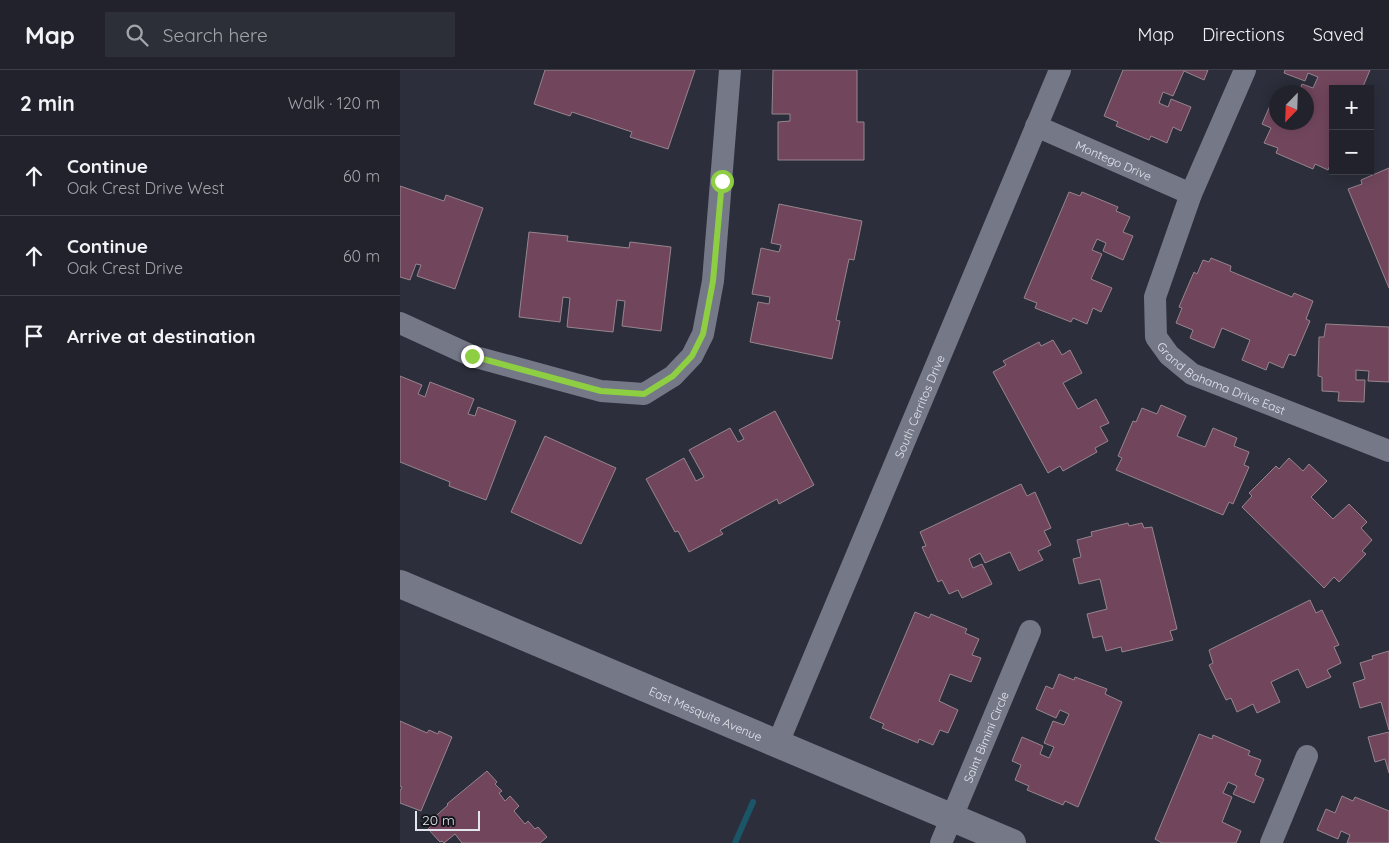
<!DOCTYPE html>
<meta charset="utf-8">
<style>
body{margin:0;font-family:Quicksand,sans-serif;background:#2d2f38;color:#f1f3f6}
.controls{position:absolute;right:15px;top:15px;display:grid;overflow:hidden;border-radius:0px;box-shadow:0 2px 12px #0003}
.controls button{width:45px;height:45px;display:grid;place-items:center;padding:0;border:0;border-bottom:1px solid #3e3f48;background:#21222c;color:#f1f3f6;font:25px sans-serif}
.compass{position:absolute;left:869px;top:15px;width:45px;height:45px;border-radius:50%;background:#21222c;box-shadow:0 2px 12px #0003;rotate:203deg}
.scale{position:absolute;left:15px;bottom:12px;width:65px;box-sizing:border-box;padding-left:5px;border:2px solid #e2e5ed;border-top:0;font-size:14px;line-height:18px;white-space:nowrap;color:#e2e5ed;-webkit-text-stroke:4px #16171d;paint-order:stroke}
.stop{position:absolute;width:15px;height:15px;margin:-11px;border:4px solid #8ece43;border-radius:50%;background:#fff}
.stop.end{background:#8ece43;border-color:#fff;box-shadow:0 1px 5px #0008}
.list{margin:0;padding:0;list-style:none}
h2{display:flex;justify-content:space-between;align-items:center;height:65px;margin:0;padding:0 20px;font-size:21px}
h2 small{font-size:16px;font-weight:400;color:#a2a4a9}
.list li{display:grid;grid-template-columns:32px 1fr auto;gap:15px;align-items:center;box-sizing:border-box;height:80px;padding:0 20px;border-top:1px solid #3e3f48}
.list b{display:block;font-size:19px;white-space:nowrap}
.list p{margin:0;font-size:16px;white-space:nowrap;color:#a2a4a9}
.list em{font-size:16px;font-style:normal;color:#a2a4a9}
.icon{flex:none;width:28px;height:28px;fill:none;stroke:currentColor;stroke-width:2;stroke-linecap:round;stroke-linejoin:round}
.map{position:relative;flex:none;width:989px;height:773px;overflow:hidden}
header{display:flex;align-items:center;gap:30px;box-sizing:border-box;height:70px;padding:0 25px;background:#21222c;border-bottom:1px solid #3e3f48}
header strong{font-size:24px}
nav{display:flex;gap:28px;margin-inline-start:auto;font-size:18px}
.search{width:350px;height:45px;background:#2d2f38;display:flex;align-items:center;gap:12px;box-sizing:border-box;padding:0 18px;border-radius:0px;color:#a2a4a9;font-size:19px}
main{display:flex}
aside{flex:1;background:#21222c}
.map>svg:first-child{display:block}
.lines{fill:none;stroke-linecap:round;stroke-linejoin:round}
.stream{stroke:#1a5568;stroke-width:6}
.building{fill:#71465d;stroke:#96858d}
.street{stroke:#757887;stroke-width:22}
.secondary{stroke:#757887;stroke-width:28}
.route{stroke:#8ece43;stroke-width:6}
.labels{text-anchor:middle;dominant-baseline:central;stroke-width:4;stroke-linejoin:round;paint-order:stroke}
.street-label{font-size:12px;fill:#e2e5ed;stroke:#16171d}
</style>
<header>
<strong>Map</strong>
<div class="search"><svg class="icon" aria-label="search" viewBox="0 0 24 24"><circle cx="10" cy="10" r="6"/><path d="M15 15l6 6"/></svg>Search here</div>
<nav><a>Map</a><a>Directions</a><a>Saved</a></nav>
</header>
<main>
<aside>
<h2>2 min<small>Walk · 120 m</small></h2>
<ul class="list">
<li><svg class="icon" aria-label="ahead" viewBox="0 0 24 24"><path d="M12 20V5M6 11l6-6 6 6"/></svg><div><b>Continue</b><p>Oak Crest Drive West</p></div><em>60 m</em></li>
<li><svg class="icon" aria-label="ahead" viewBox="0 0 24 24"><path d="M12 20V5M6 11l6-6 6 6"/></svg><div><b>Continue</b><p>Oak Crest Drive</p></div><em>60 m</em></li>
<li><svg class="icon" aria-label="arrive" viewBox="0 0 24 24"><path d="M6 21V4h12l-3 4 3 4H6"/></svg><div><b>Arrive at destination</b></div></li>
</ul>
</aside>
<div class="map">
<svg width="989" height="773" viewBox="0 0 989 773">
<rect width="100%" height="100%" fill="#2c2e3b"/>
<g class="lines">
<!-- stream -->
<polyline class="stream" points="335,773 353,732"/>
</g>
<!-- building -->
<g class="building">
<polygon points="145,0 295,0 268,79 230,67 232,62 172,42 170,46 134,34"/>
<polygon points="373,0 457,0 457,52 464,52 464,90 378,90 378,52 390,51 390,44 372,44"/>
<polygon points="723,0 808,0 804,10 784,1 773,26 763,22 759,33 768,37 771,29 791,37 781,61 773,57 767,73 751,66 749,70 716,56 718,52 704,46"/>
<polygon points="885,0 970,0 962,19 933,19 933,88 928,100 915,94 913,99 876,83 878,78 864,73 871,58 862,54 872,31 876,33 876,52 906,52 906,22 899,22 902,14 913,18 918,7 908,3 905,11 884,3"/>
<polygon points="989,98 989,218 948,119 962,114 961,110"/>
<polygon points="0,116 44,131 46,125 83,138 55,219 17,206 21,195 16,194 10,210 0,207"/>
<polygon points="669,122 680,126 682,122 718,137 716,141 730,147 723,162 733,166 723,190 703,181 706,173 697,169 692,180 702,184 691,209 712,218 701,242 693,238 687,254 673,248 671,252 635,238 637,233 624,228"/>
<polygon points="379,134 462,151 454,190 449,189 436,250 440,251 432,289 350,272 358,232 369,234 370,227 352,224 361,178 379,182 381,175 371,173"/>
<polygon points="129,162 168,166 167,171 229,178 230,172 271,177 261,261 222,256 225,231 217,230 213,262 167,257 170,228 163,227 160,252 119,247"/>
<polygon points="811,188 831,196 830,201 892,227 894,223 913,231 906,249 910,251 895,286 889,284 883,298 869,292 866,300 842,290 850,270 822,258 814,278 790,268 793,260 776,253 782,238 779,237 794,202 797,204 803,190 809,192"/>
<polygon points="926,254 989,257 989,312 968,311 969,301 956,300 956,310 965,310 964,332 938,331 939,322 922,321 922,307 918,306 919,267 924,267"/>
<polygon points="653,270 662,285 670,280 682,303 663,313 678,339 696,329 709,353 700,357 708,371 695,378 697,382 663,401 660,396 648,403 593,302 606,295 603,291 639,272 641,276"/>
<polygon points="0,306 22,315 18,324 25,327 30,312 74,329 68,344 75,346 78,337 116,351 86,430 49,416 50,412 0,392"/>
<polygon points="761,335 786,346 777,366 805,377 813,358 837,368 834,376 849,382 844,395 849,397 833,434 829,432 823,445 716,400 722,388 718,386 733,351 736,352 742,338 757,344"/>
<polygon points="375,341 414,415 379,434 377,429 320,460 323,464 289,482 278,461 275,462 246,409 284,388 296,411 304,407 289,380 330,358 338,372 344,369 339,360"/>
<polygon points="145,366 216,398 181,474 111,442"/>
<polygon points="889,388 903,401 909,394 927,411 911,427 933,449 949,434 967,452 961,458 972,470 962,481 966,484 939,512 934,507 924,518 842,437 852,426 849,423 876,396 879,399"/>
<polygon points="621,414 627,426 635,422 651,458 644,461 651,475 638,481 643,490 619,501 610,482 585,493 580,483 569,489 573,498 582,494 592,514 562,528 558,520 549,524 542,510 538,512 522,477 526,476 520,462"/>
<polygon points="728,453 729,456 742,453 744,458 752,457 777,559 770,561 773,570 722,582 721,577 706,581 702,566 693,568 687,544 707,539 700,509 679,514 673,489 681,487 677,470 692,466 691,462"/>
<polygon points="910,530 916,543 922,540 939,575 934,577 941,593 927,600 931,607 907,618 898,599 871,612 880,632 857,643 853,634 837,642 831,628 826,630 809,595 813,593 809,580"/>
<polygon points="515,542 529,548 531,544 567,559 565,563 579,569 572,585 581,588 571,612 550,604 539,631 558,640 548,663 540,660 533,675 519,669 518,673 482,658 484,654 470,648"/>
<polygon points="989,581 989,660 981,632 960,638 953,613 965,609 960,593 973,589 972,586"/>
<polygon points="659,604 674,610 675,607 707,619 705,624 722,632 678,737 665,731 663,735 627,720 629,716 615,710 621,695 612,691 622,667 643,676 640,684 649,688 654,677 644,673 653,651 664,655 669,644 660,640 656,648 636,639 646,616 653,619"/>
<polygon points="0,651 27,663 29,660 38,664 39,661 52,667 21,741 0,733 0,721 2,717 0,716"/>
<polygon points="989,662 989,703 985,689 975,692 968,667"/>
<polygon points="799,664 812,669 813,665 850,681 848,685 861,690 855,705 864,709 854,733 833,724 837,716 828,712 823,723 832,727 822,752 841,761 836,773 762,773 755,769"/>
<polygon points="87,701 97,712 95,714 102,721 99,723 105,731 110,726 119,736 114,741 125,754 128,751 135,759 138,757 147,767 140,773 62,773 55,764 44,773 42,771 40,772 28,759 30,757 27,754 48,735 47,734"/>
<polygon points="942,726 953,731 955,727 989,741 989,773 947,773 950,765 941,761 938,769 917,760 926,739 935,743"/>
</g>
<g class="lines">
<!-- street -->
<g class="street">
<path id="s1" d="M845,0L791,124L755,227L756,267L769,285L792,304L989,381"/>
<path id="s2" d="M636,56L791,124"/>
<polyline points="0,253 72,286 201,321 244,324 273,306 292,286 303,264 313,211 330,0"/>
<path id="s3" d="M378,673L660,0"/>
<path id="s4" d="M541,773L630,561"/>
<polyline points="871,773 907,686"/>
</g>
<!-- secondary -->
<path class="secondary" id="s5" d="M0,514L612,773"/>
</g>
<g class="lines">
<!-- route -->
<polyline class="route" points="72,286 201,321 244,324 273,306 292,286 303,264 313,211 322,111"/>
</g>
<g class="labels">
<!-- street labels -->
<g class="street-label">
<text stroke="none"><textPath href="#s2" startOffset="85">Montego Drive</textPath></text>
<text stroke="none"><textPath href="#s1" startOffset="364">Grand Bahama Drive East</textPath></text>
<text stroke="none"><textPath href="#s3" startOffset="365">South Cerritos Drive</textPath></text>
<text stroke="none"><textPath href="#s5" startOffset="332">East Mesquite Avenue</textPath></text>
<text stroke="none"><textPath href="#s4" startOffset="115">Saint Bimini Circle</textPath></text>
</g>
</g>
</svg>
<div class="controls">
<button>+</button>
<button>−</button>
</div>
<svg class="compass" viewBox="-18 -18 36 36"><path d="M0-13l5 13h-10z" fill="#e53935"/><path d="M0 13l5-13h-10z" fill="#a2a4a9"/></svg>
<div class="scale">20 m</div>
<div class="stop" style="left:322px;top:111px"></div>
<div class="stop end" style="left:72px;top:286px"></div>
</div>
</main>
